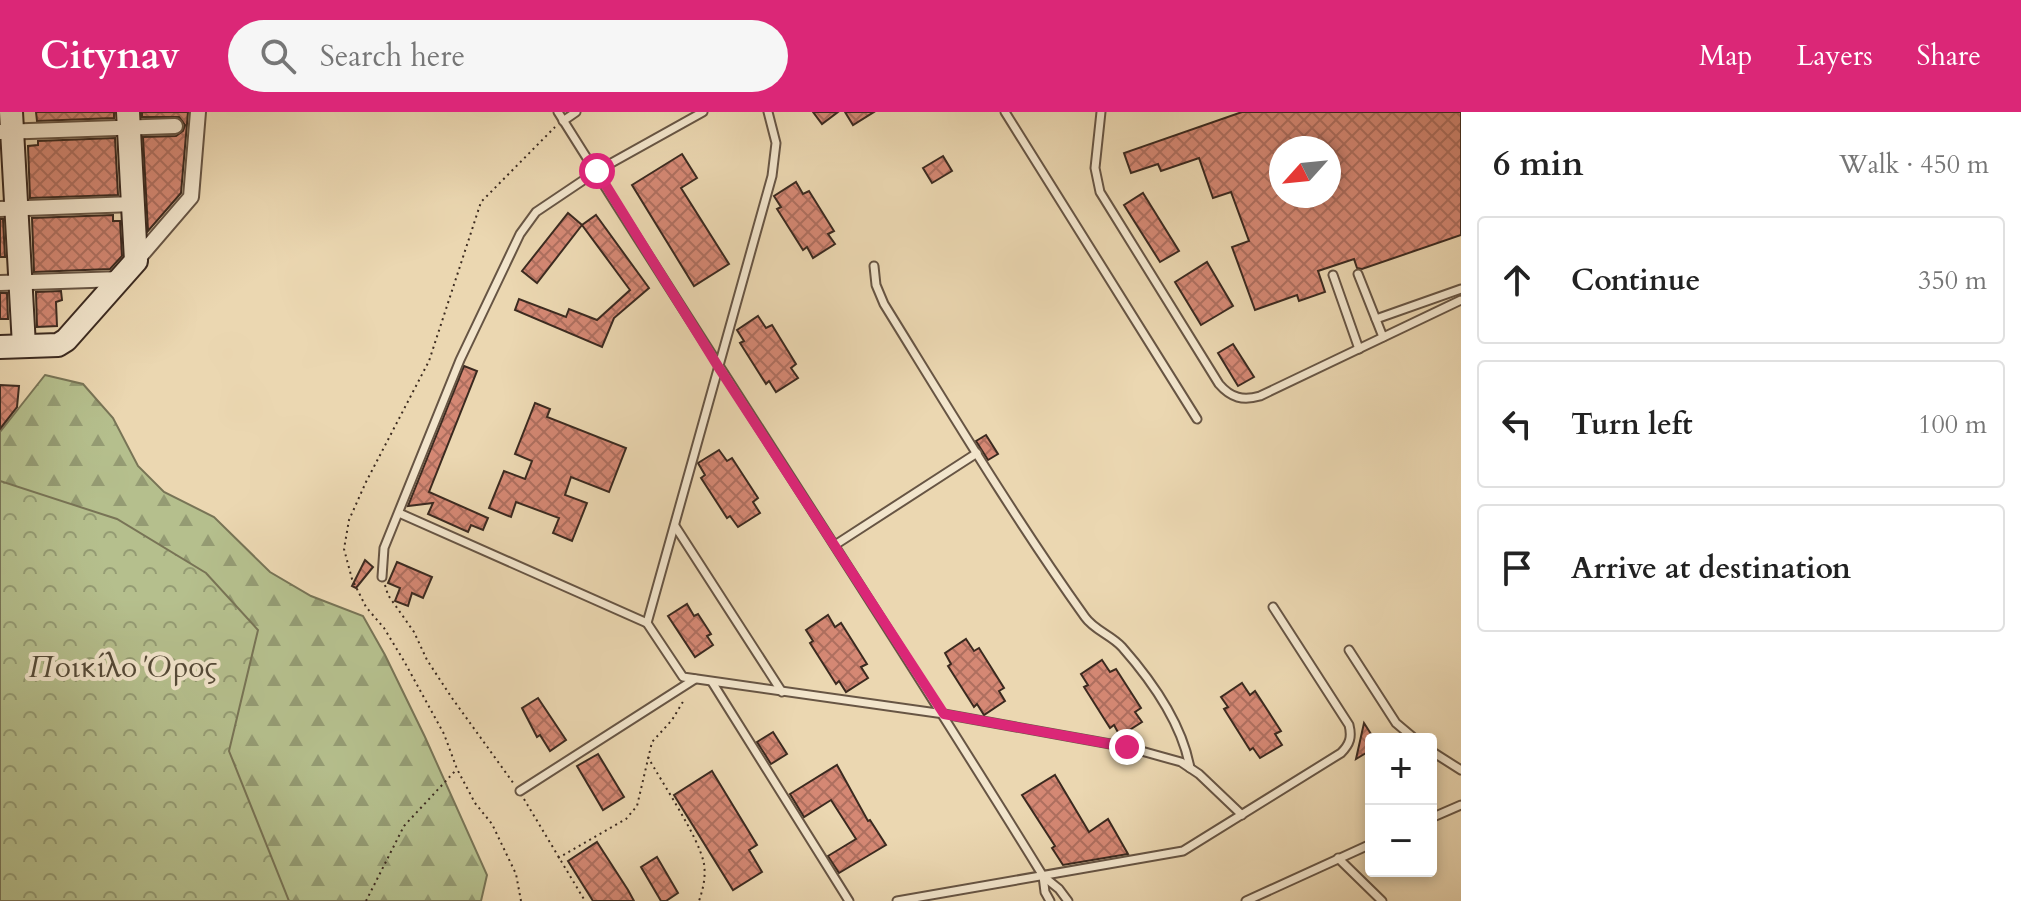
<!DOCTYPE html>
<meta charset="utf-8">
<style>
body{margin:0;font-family:Cardo,serif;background:#f6f6f6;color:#222}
.controls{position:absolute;right:24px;bottom:24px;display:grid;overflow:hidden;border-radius:8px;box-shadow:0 4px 12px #0003}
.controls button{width:72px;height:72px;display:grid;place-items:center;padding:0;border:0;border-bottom:2px solid #e0e0e0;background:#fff;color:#222;font:40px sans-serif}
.compass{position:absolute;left:1269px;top:24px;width:72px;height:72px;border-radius:50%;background:#fff;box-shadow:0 4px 12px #0003;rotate:243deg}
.stop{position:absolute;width:24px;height:24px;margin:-18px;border:6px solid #db2777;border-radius:50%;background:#fff}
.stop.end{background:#db2777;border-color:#fff;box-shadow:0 2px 8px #0008}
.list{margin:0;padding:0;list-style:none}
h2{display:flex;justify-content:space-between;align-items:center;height:104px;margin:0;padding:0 32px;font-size:34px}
h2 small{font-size:26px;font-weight:400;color:#767676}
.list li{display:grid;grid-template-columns:52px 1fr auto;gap:24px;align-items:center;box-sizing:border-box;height:128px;margin:0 16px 16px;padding:0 16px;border:2px solid #e0e0e0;border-radius:8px}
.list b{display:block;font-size:30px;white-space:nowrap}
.list em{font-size:26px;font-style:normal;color:#767676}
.icon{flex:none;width:44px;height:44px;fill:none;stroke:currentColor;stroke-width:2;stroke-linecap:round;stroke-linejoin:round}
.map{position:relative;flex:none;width:1461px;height:789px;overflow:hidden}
header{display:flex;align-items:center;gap:48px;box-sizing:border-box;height:112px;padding:0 40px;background:#db2777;color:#fff}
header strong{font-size:38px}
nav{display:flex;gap:44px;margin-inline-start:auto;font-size:28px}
.search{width:560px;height:72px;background:#f6f6f6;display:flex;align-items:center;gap:20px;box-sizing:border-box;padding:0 28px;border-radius:44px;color:#767676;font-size:30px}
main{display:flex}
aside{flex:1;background:#fff}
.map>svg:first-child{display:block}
.forest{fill:url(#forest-firs);stroke:#787456;stroke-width:2}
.park{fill:url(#park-crowns);stroke:#787456;stroke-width:2}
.building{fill:url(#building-cross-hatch);stroke:#3b2a20;stroke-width:2;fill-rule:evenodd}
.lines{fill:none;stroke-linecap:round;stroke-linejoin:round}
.lane-casing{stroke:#675544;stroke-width:11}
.street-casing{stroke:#675544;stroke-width:18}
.secondary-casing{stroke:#3b2a20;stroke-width:26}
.path{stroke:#3b2a20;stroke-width:2;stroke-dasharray:2 4;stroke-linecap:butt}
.lane{stroke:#f2e5cc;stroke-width:7}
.street{stroke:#f2e5cc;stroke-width:14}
.secondary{stroke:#f2e5cc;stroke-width:22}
.route{stroke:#db2777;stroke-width:10}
.labels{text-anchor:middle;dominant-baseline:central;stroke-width:8;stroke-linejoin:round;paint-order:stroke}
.park-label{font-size:30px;font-style:italic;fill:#534836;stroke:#f2e5cc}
</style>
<header>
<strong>Citynav</strong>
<div class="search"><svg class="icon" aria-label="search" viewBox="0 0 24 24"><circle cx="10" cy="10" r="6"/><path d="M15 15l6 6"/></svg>Search here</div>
<nav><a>Map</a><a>Layers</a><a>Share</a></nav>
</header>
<main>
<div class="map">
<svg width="1461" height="789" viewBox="0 0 1461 789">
<defs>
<pattern id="forest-firs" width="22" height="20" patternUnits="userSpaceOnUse" patternTransform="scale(2)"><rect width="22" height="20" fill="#b5bf8d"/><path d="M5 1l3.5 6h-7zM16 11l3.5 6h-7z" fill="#949b73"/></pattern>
<pattern id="park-crowns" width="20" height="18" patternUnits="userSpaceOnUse" patternTransform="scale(2)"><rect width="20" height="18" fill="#b5bf8d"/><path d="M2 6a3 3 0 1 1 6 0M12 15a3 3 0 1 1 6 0" fill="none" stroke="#949b73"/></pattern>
<pattern id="building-cross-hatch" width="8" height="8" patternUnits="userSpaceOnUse" patternTransform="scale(2)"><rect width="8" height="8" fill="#d58874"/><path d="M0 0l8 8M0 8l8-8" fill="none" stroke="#ae6f5f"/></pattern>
</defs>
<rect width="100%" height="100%" fill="#ebd7b1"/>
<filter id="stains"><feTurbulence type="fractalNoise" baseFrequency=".0025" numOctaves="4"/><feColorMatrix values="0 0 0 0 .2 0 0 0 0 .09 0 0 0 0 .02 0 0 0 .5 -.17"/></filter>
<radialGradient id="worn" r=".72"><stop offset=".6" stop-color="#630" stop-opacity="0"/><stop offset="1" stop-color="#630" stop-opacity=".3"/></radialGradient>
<!-- forest -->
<polygon class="forest" points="45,263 83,272 113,306 138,354 164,380 214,405 270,460 311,484 363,504 385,543 425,625 487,763 481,789 98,789 0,495 0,320"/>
<!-- park -->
<polygon class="park" points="0,369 117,407 206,461 258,518 229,639 289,789 0,789"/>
<!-- building -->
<g class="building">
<polygon points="36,0 114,0 114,6 37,9"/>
<polygon points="142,0 188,0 181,81 148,119 143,25 176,24 183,19 185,13 179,5 142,5"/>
<polygon points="813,0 838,0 822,12"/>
<polygon points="845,0 874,0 853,13"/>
<path d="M1242,0H1461V123L1362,157L1357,156L1354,147L1318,159L1325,180L1299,189L1297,183L1255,198L1232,135L1249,129L1231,80L1213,86L1199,46L1161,59L1158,52L1131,61L1124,41ZM1281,36H1329V84H1281Z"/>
<polygon points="115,26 118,83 30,86 28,34 38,33 38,29"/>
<polygon points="682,42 697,66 681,76 729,152 694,174 632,73"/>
<polygon points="943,44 952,59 932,71 923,56"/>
<polygon points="796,70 803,82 809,79 834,119 828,122 835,132 813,146 807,135 803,138 777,97 781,95 774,84"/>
<polygon points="1143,81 1179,139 1160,150 1124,93"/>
<polygon points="568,101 582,113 537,171 522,159"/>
<polygon points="113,103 113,109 120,109 122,144 110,157 34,160 32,106"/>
<polygon points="596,103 649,176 614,206 602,235 515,198 519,187 566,205 569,197 597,208 630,178 582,113"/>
<polygon points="0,107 3,107 5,145 0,145"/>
<polygon points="1207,150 1233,194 1201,213 1175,170"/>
<polygon points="61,179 62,188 56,190 57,214 37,215 36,180"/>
<polygon points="0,181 7,181 8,207 0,207"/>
<polygon points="758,204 766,216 772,213 796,252 791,256 798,266 776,280 769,269 766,272 740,231 744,229 737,218"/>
<polygon points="1233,232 1254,265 1238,274 1218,241"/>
<polygon points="464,254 477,259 429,380 488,406 483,418 471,413 468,420 428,402 433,391 408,394"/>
<polygon points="0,273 19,274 17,295 0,317"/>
<polygon points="535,291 550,297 547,305 626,336 609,380 571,365 565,383 587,391 572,429 553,421 559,406 516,390 511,405 489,396 504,359 525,367 532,349 515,342"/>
<polygon points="986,323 998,342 988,348 976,329"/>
<polygon points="719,338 727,349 732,346 758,386 753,390 760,401 738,415 730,404 727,406 701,366 705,363 698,351"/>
<polygon points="365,448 373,455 356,476 352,474"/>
<polygon points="397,450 432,465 423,486 412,481 408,494 395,489 400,476 388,471"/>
<polygon points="687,492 694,504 698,502 711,522 707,524 713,533 695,545 668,504"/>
<polygon points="828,503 835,515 841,511 867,552 861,555 868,566 846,580 839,569 836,572 810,531 813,529 806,518"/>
<polygon points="966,527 974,539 979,536 1004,576 999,579 1005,589 984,603 977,592 974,595 948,554 951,552 945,541"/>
<polygon points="1102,548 1110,560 1116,557 1141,596 1135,600 1142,610 1120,624 1114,613 1110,616 1084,575 1088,573 1081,562"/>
<polygon points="1242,571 1250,583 1255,579 1281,619 1275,622 1282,633 1260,646 1253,636 1250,638 1224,597 1228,595 1221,585"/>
<polygon points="538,586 566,628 550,639 540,623 537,625 522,596"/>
<polygon points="1364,611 1371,622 1371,638 1356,647"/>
<polygon points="773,620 787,642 771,652 757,630"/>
<polygon points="598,642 624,685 603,698 577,654"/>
<polygon points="837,653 868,709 870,708 886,733 839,761 828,744 856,727 831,688 804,705 790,682"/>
<polygon points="712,659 757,733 749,738 762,760 733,778 674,683"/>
<polygon points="1055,663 1089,720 1108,707 1128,742 1063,753 1052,736 1055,734 1022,683"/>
<polygon points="597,730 628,778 634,789 593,789 568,749"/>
<polygon points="657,745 678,781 666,789 661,789 641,755"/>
</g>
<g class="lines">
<defs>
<g id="lane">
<path d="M558,0C718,256 885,507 1043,764L1059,777L1068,789"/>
<polyline points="1005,0 1197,307"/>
<path d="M1101,0L1095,56L1100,80L1219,272C1231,286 1243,289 1260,284L1461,188"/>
<polyline points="563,9 576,0"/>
<path d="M874,154L876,173L884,192C949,297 1013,404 1085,505C1094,518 1111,523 1122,535C1152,569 1182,611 1190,656"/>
<polyline points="1358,162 1383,225"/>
<polyline points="1333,163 1359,237"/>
<polyline points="1376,207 1461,177"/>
<polyline points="399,401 647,511 683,565 944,602 1127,635 1181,650 1199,662 1242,703"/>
<polyline points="675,414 782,580"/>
<polyline points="835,433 977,341"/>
<polyline points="382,465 384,436 460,248 520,122 536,100 597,59 703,0"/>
<polyline points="647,511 772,64 776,31 768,0"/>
<polyline points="1349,538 1396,611 1415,627"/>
<polyline points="712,570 849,789"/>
<polyline points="1431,639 1461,658"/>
<polyline points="520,679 695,567"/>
<polyline points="1431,706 1461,693"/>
<polyline points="1338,746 1382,789"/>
<polyline points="1043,764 1045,780 1050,789"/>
<path d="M897,789L1183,739L1341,641C1350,632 1352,625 1349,613L1273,495"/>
<polyline points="1246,789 1371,732"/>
</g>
<g id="street">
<polyline points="0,20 175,14"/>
<polyline points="0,97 133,92"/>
<polyline points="136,149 191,85 198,0"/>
<polyline points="0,171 121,167"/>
</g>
<g id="secondary">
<polyline points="11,0 24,234"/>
<polyline points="0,235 58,233 66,228 136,149 128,0"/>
</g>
</defs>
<!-- lane casing -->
<use href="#lane" class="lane-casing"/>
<!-- street casing -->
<use href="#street" class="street-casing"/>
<!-- secondary casing -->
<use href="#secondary" class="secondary-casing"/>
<!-- path -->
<g class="path">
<polyline points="385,473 388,483 414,520 427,548 452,586 514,672"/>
<path d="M648,645C662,671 699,725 704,752C706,765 703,777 699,789"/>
<polyline points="524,687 585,789"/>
<polyline points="558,746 626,707 637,694 652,630 672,608 684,588"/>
<polyline points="366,789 404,714 456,658"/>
<polyline points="521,789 516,762 492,712 475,691 457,657 444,622 404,549 384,516 366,495 352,467 344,437 349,408 366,370 429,249 481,90 555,15"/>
</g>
<!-- lane -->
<use href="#lane" class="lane"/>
<!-- street -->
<use href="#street" class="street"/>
<!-- secondary -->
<use href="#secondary" class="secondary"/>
</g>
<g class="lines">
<!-- route -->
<polyline class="route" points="597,59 719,256 944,602 1127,635"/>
</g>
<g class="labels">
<!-- park labels -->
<g class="park-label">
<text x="123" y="555">Ποικίλο Όρος</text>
</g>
</g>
<rect width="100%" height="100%" filter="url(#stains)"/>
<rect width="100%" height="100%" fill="url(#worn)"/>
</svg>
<div class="controls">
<button>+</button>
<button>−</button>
</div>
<svg class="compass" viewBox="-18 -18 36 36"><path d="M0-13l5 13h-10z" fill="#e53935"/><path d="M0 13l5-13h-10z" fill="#767676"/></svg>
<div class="stop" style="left:597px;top:59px"></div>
<div class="stop end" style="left:1127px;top:635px"></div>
</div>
<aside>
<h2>6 min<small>Walk · 450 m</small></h2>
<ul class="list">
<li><svg class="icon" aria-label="ahead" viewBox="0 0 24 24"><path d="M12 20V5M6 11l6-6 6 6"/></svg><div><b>Continue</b></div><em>350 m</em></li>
<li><svg class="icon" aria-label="left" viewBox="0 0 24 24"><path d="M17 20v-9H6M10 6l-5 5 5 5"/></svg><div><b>Turn left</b></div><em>100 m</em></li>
<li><svg class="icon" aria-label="arrive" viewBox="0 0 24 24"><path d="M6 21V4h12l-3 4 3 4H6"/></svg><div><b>Arrive at destination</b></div></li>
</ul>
</aside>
</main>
